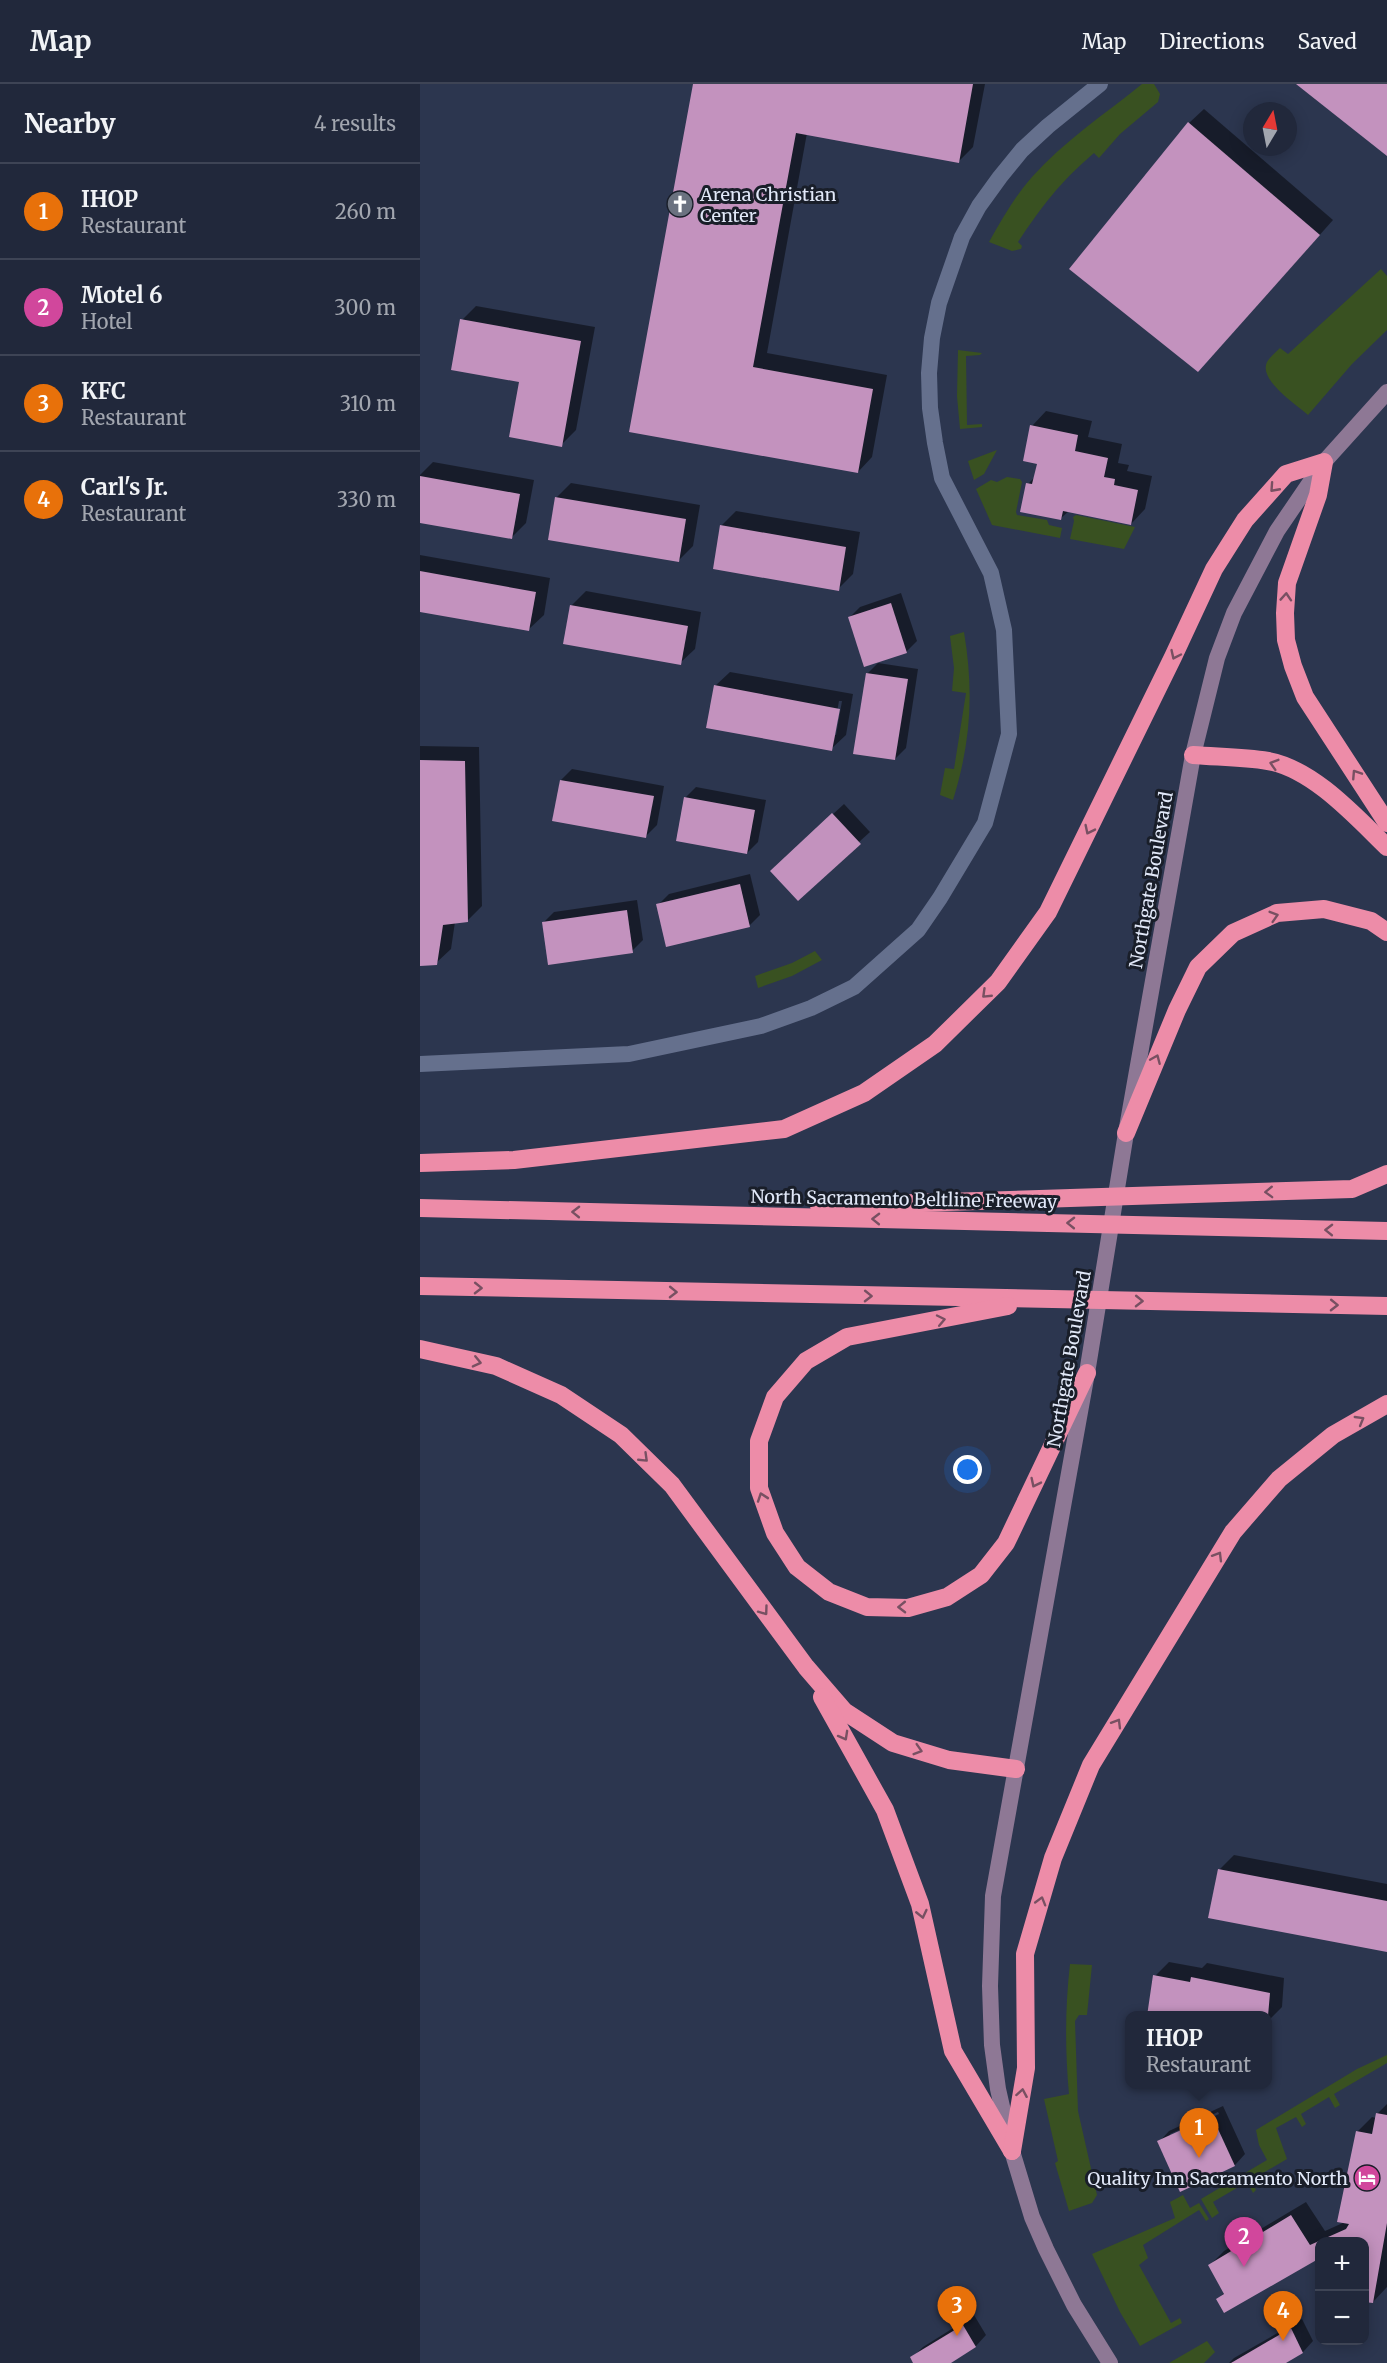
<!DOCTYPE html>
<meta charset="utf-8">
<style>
body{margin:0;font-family:Merriweather,serif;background:#2d3446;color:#f1f3f6}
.controls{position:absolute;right:18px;bottom:18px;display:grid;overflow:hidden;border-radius:12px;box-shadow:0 3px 15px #0003}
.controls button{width:54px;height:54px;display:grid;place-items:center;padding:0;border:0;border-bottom:2px solid #3e4455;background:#21283b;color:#f1f3f6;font:30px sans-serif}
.compass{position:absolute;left:823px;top:18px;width:54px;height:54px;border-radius:50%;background:#21283b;box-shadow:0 3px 15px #0003;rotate:10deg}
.you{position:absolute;left:548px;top:1386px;width:21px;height:21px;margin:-15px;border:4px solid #fff;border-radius:50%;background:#1a73e8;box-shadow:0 0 0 9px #1a73e833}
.badge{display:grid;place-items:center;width:39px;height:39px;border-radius:50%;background:#bca0f2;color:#fff;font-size:20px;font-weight:700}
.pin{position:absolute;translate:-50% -50px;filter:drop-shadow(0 2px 3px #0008)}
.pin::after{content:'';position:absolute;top:32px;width:21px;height:18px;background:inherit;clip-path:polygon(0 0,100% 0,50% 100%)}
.popup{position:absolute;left:705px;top:1927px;width:147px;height:78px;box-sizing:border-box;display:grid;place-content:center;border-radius:12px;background:#21283b;filter:drop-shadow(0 2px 4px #0005);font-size:20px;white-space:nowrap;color:#a2a6af}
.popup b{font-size:22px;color:#f1f3f6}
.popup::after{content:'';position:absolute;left:50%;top:100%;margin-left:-12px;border:12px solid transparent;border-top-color:#21283b}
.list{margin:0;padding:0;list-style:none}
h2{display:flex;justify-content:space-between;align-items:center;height:78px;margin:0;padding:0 24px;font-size:26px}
h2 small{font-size:20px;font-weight:400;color:#a2a6af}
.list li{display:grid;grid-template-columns:39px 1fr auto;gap:18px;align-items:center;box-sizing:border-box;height:96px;padding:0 24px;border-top:2px solid #3e4455}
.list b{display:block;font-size:22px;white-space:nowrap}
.list p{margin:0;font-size:20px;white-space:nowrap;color:#a2a6af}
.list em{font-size:20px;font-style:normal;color:#a2a6af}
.map{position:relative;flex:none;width:967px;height:2279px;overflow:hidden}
header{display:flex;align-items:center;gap:36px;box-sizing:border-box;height:84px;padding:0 30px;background:#21283b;border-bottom:2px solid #3e4455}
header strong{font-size:28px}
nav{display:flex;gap:33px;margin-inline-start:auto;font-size:21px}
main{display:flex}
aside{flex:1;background:#21283b}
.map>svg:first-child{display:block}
.green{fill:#395121}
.shadow{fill:#0007;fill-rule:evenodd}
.building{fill:#c392be}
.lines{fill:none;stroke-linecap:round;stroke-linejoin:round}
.tertiary{stroke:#65708d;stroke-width:16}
.secondary{stroke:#8e7895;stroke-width:16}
.motorway{stroke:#ed8ca8;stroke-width:18}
.oneway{stroke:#785062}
.labels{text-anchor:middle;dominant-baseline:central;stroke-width:6;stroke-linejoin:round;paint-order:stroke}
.poi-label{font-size:18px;fill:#e1e8f8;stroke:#191e29;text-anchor:start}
.street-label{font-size:18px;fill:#e1e8f8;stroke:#191e29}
</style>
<header>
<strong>Map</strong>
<nav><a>Map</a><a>Directions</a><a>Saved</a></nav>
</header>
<main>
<aside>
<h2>Nearby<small>4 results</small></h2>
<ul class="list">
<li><span class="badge" style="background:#e8710a">1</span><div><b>IHOP</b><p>Restaurant</p></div><em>260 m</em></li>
<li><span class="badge" style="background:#d1479c">2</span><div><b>Motel 6</b><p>Hotel</p></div><em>300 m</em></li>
<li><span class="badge" style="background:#e8710a">3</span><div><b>KFC</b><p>Restaurant</p></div><em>310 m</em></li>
<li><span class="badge" style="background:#e8710a">4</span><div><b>Carl's Jr.</b><p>Restaurant</p></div><em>330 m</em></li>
</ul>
</aside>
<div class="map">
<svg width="967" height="2279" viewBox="0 0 967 2279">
<rect width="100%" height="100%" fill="#2c364f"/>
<!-- green -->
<g class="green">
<path d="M722,0H734L740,10L738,18L700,50L679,74L674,69C640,98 622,122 598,158L602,162L601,165L592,167L569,158C582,135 595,112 612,93C644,57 685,30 722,0Z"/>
<path d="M961,185L967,192V246L932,280L888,331C877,321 838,296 847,278C850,273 856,268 860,264L868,270Z"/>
<polygon points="538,266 562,269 560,271 546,272 547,341 562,340 562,343 540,345 537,312"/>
<polygon points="577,366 564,390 554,396 548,377"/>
<polygon points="587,393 600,395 602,398 596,428 597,431 627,436 629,441 642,444 640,454 572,441 556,405 571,396 577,398"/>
<polygon points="656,431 715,443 704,465 650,455 654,437 653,433"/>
<path d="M544,548C554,608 551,658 533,716L520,711L525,684L534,685L546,609L532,607L534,584L530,552Z"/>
<polygon points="395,867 402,876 372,892 338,904 335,892 372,879"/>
<path d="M650,1880L672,1881L667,1931H659L655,1937L658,2027L677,2111L672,2119L649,2127L635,2079L638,2077L624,2015L649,2010C645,1966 645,1924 650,1880Z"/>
<polygon points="967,1971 967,1979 914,2010 920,2021 915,2024 909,2013 881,2030 886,2040 882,2043 876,2033 856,2044 867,2075 831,2096 836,2106 833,2109 827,2098 793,2118 799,2129 792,2134 781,2115 847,2076 839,2061 836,2046 937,1985"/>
<polygon points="763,2111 770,2124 779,2119 789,2135 786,2137 779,2126 723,2161 728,2174 719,2181 751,2239 760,2234 762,2239 720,2262 700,2228 672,2170 755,2134 750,2118"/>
<polygon points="787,2257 795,2268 784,2279 749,2279"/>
</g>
<!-- shadow -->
<g class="shadow">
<polygon points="274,0 565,0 553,63 539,77 387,49 347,269 467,291 452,373 438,388 211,347"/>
<polygon points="784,25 913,136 792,272 651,185 769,39"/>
<polygon points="56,222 175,243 156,346 141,361 101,297 42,236"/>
<polygon points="626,327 672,337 668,353 702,360 698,379 709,381 707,387 732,392 725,425 711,440 649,427 640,435 608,400 616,392 618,379 612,342"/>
<polygon points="13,378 114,396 106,439 92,453 0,437 0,391"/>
<polygon points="151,399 280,421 273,462 258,477 136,414"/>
<polygon points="316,427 440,448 433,490 418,505 301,442"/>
<polygon points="0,471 130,494 124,531 109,545 0,526"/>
<polygon points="166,507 281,528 275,565 260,579 151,522"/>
<polygon points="481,509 497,557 486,568 430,533 440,523"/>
<polygon points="458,579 498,585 486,664 475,675 447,590"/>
<path d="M310,588L433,610L426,651L411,665L295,602ZM419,617H422L416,651H413Z"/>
<polygon points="0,662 59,663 62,822 47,837 35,838 31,865 16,879 0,881"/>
<polygon points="152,685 244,702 237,741 226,752 141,696"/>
<polygon points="276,703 346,716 338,758 327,769 265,714"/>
<polygon points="424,720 450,748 439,758 363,776"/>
<polygon points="330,790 340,831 330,841 238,821 249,810"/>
<polygon points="217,816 223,856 212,867 123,839 134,828"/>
<polygon points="814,1771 967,1800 967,1866 799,1786"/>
<polygon points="749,1878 782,1884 787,1879 864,1894 862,1923 848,1937 848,1932 735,1892"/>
<polygon points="967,2020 967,2203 953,2218 944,2158 900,2158 798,2215 805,2208 789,2182 804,2167 886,2118 905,2147 925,2138 937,2048 952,2033 956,2034 957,2030"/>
<path d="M803,2022L825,2070L815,2081L761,2106L739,2058L749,2047ZM798,2028L799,2030L750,2053V2050Z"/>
<polygon points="554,2231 566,2251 556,2262 528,2279 495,2279 492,2274 503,2263"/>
<polygon points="882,2235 893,2257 883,2268 863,2279 809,2279 814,2274"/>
</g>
<!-- building -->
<g class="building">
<polygon points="273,0 553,0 539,79 376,49 333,283 453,305 438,389 209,348"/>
<polygon points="876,0 967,0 967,72"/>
<polygon points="768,38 900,151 778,288 649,185"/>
<polygon points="40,235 161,257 142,363 89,353 99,298 31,286"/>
<polygon points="610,341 658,351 655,367 688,374 684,393 695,395 694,401 718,406 711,441 643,427 641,436 600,428 606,399 612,400 617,380 603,377"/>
<polygon points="0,392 100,410 92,455 0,439"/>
<polygon points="135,413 266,435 259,478 128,456"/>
<polygon points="300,441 426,463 419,507 293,485"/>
<polygon points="0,487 116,508 109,547 0,528"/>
<polygon points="471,519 487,569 444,583 428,533"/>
<polygon points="150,521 268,542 261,581 143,560"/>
<polygon points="446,589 488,595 475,676 433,670"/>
<polygon points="294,601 420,625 412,667 286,644"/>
<polygon points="0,676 45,677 48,838 23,841 17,881 0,882"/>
<polygon points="140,696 234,712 226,754 132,737"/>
<polygon points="264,713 335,726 327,770 256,757"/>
<polygon points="412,729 441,760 378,817 350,787"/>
<polygon points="320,800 330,843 246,863 236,820"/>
<polygon points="207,826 213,869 128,881 122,838"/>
<polygon points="798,1785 967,1817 967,1868 788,1834"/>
<polygon points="733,1891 770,1898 771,1893 850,1909 848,1932 727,1932"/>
<polygon points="956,2029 967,2031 967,2139 953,2219 944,2218 944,2158 900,2158 900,2174 804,2229 796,2215 804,2210 788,2181 871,2131 890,2161 926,2145 929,2140 917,2138 936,2047 952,2050"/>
<polygon points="792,2032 815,2082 760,2108 737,2057"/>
<polygon points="543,2241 556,2263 531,2279 493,2279 490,2273"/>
<polygon points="871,2244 883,2269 866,2279 811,2279"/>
</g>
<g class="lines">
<!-- tertiary -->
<polyline class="tertiary" points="0,980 209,970 341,942 391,924 434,903 498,846 520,814 565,739 589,650 584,546 571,489 522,394 515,359 510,324 509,289 512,254 519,219 542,153 559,122 580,93 602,66 628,42 680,0"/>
<!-- secondary -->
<polyline class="secondary" points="690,2279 654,2221 626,2165 612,2133 592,2067 578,2005 572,1961 570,1902 573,1812 667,1289 706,1049 773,671 797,574 814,529 857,447 904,378 967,308"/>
<!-- motorway -->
<g class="motorway">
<path d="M773,671C798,673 823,673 848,677C893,685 935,732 967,763"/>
<polyline points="706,1049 757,926 778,883 813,849 857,829 904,825 951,837 967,848"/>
<polyline points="0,1079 94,1076 364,1045 444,1009 515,960 578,898 628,828 753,573 794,485 825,436 866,390 904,378 898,411 867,499 865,529 866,556 873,582 885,613 967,739"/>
<polyline points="399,1122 932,1105 967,1090"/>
<polyline points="0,1124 967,1147"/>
<polyline points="0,1202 967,1222"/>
<polyline points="588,1222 427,1253 386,1277 355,1313 339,1357 339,1404 355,1449 377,1483 409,1508 447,1523 488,1524 527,1513 561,1491 586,1459 667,1289"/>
<polyline points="0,1265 76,1282 141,1311 201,1351 252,1401 386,1583 424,1627 473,1659 529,1676 596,1685"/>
<polyline points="402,1613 465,1726 500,1820 533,1967 592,2067"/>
<polyline points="592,2067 606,1984 605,1870 633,1774 671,1681 813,1448 859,1395 913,1351 967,1320"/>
</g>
</g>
<!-- one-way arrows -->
<defs><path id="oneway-chevron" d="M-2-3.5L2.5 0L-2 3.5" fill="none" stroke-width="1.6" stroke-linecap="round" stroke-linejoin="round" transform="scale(1.5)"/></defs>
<g class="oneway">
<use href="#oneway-chevron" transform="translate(854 404) rotate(132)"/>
<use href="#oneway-chevron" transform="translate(866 513) rotate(-86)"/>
<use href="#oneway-chevron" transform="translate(755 571) rotate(115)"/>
<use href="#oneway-chevron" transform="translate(854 680) rotate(-163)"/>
<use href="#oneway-chevron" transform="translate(936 690) rotate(-123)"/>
<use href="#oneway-chevron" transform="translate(669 746) rotate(116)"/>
<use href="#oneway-chevron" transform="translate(854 832) rotate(-17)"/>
<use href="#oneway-chevron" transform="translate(566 910) rotate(136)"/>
<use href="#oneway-chevron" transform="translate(736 975) rotate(-67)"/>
<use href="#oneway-chevron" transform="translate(849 1108) rotate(178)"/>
<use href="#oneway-chevron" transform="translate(156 1128) rotate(-179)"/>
<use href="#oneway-chevron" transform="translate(456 1135) rotate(-179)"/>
<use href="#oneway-chevron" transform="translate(651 1139) rotate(-179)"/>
<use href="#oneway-chevron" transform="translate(909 1146) rotate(-179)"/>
<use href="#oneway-chevron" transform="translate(58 1204) rotate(1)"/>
<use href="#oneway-chevron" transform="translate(253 1208) rotate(1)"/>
<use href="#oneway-chevron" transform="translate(448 1212) rotate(1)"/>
<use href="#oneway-chevron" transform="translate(719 1217) rotate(1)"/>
<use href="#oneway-chevron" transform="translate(914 1221) rotate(1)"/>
<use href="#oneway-chevron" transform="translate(521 1236) rotate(-12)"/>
<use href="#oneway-chevron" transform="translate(57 1278) rotate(13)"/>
<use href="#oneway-chevron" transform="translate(940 1336) rotate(-30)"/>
<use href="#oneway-chevron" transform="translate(224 1374) rotate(44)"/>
<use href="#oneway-chevron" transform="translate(615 1399) rotate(116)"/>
<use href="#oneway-chevron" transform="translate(342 1413) rotate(-109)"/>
<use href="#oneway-chevron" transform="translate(798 1472) rotate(-59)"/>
<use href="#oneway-chevron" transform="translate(482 1523) rotate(179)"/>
<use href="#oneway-chevron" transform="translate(344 1527) rotate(54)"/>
<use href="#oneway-chevron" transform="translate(697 1639) rotate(-59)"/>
<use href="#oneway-chevron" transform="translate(424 1652) rotate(61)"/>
<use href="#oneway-chevron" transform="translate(498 1666) rotate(17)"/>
<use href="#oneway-chevron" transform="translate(621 1817) rotate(-74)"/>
<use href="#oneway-chevron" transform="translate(502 1830) rotate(77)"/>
<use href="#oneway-chevron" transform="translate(602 2009) rotate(-80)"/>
</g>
<!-- icons -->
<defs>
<symbol id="church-disc" viewBox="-11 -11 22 22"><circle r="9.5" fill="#6b7280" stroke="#191e29"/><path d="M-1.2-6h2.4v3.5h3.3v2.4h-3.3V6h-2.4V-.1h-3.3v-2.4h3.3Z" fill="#fff"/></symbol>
<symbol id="hotel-disc" viewBox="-11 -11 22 22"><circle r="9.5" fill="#d1479c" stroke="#191e29"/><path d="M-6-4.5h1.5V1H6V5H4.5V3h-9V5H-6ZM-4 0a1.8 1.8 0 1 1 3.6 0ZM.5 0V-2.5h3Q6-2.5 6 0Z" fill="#fff"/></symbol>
</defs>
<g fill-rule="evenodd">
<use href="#church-disc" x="245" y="105" width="30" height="30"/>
<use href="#hotel-disc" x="932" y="2079" width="30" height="30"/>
</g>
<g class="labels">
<!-- poi labels -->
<g class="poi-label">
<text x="280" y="110">Arena Christian<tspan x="280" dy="21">Center</tspan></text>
<text x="928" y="2094" text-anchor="end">Quality Inn Sacramento North</text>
</g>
<!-- street labels -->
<g class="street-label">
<text transform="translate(731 796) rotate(-80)">Northgate Boulevard</text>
<text transform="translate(484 1115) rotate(1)">North Sacramento Beltline Freeway</text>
<text transform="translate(649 1275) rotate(-80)">Northgate Boulevard</text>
</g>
</g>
</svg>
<div class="controls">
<button>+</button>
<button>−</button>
</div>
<svg class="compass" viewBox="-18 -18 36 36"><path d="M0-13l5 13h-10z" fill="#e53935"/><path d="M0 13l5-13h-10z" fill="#a2a6af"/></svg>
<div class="you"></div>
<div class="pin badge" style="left:779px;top:2074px;background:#e8710a">1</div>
<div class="popup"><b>IHOP</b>Restaurant</div>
<div class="pin badge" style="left:824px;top:2183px;background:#d1479c">2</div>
<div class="pin badge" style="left:537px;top:2252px;background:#e8710a">3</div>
<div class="pin badge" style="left:863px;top:2257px;background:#e8710a">4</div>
</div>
</main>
